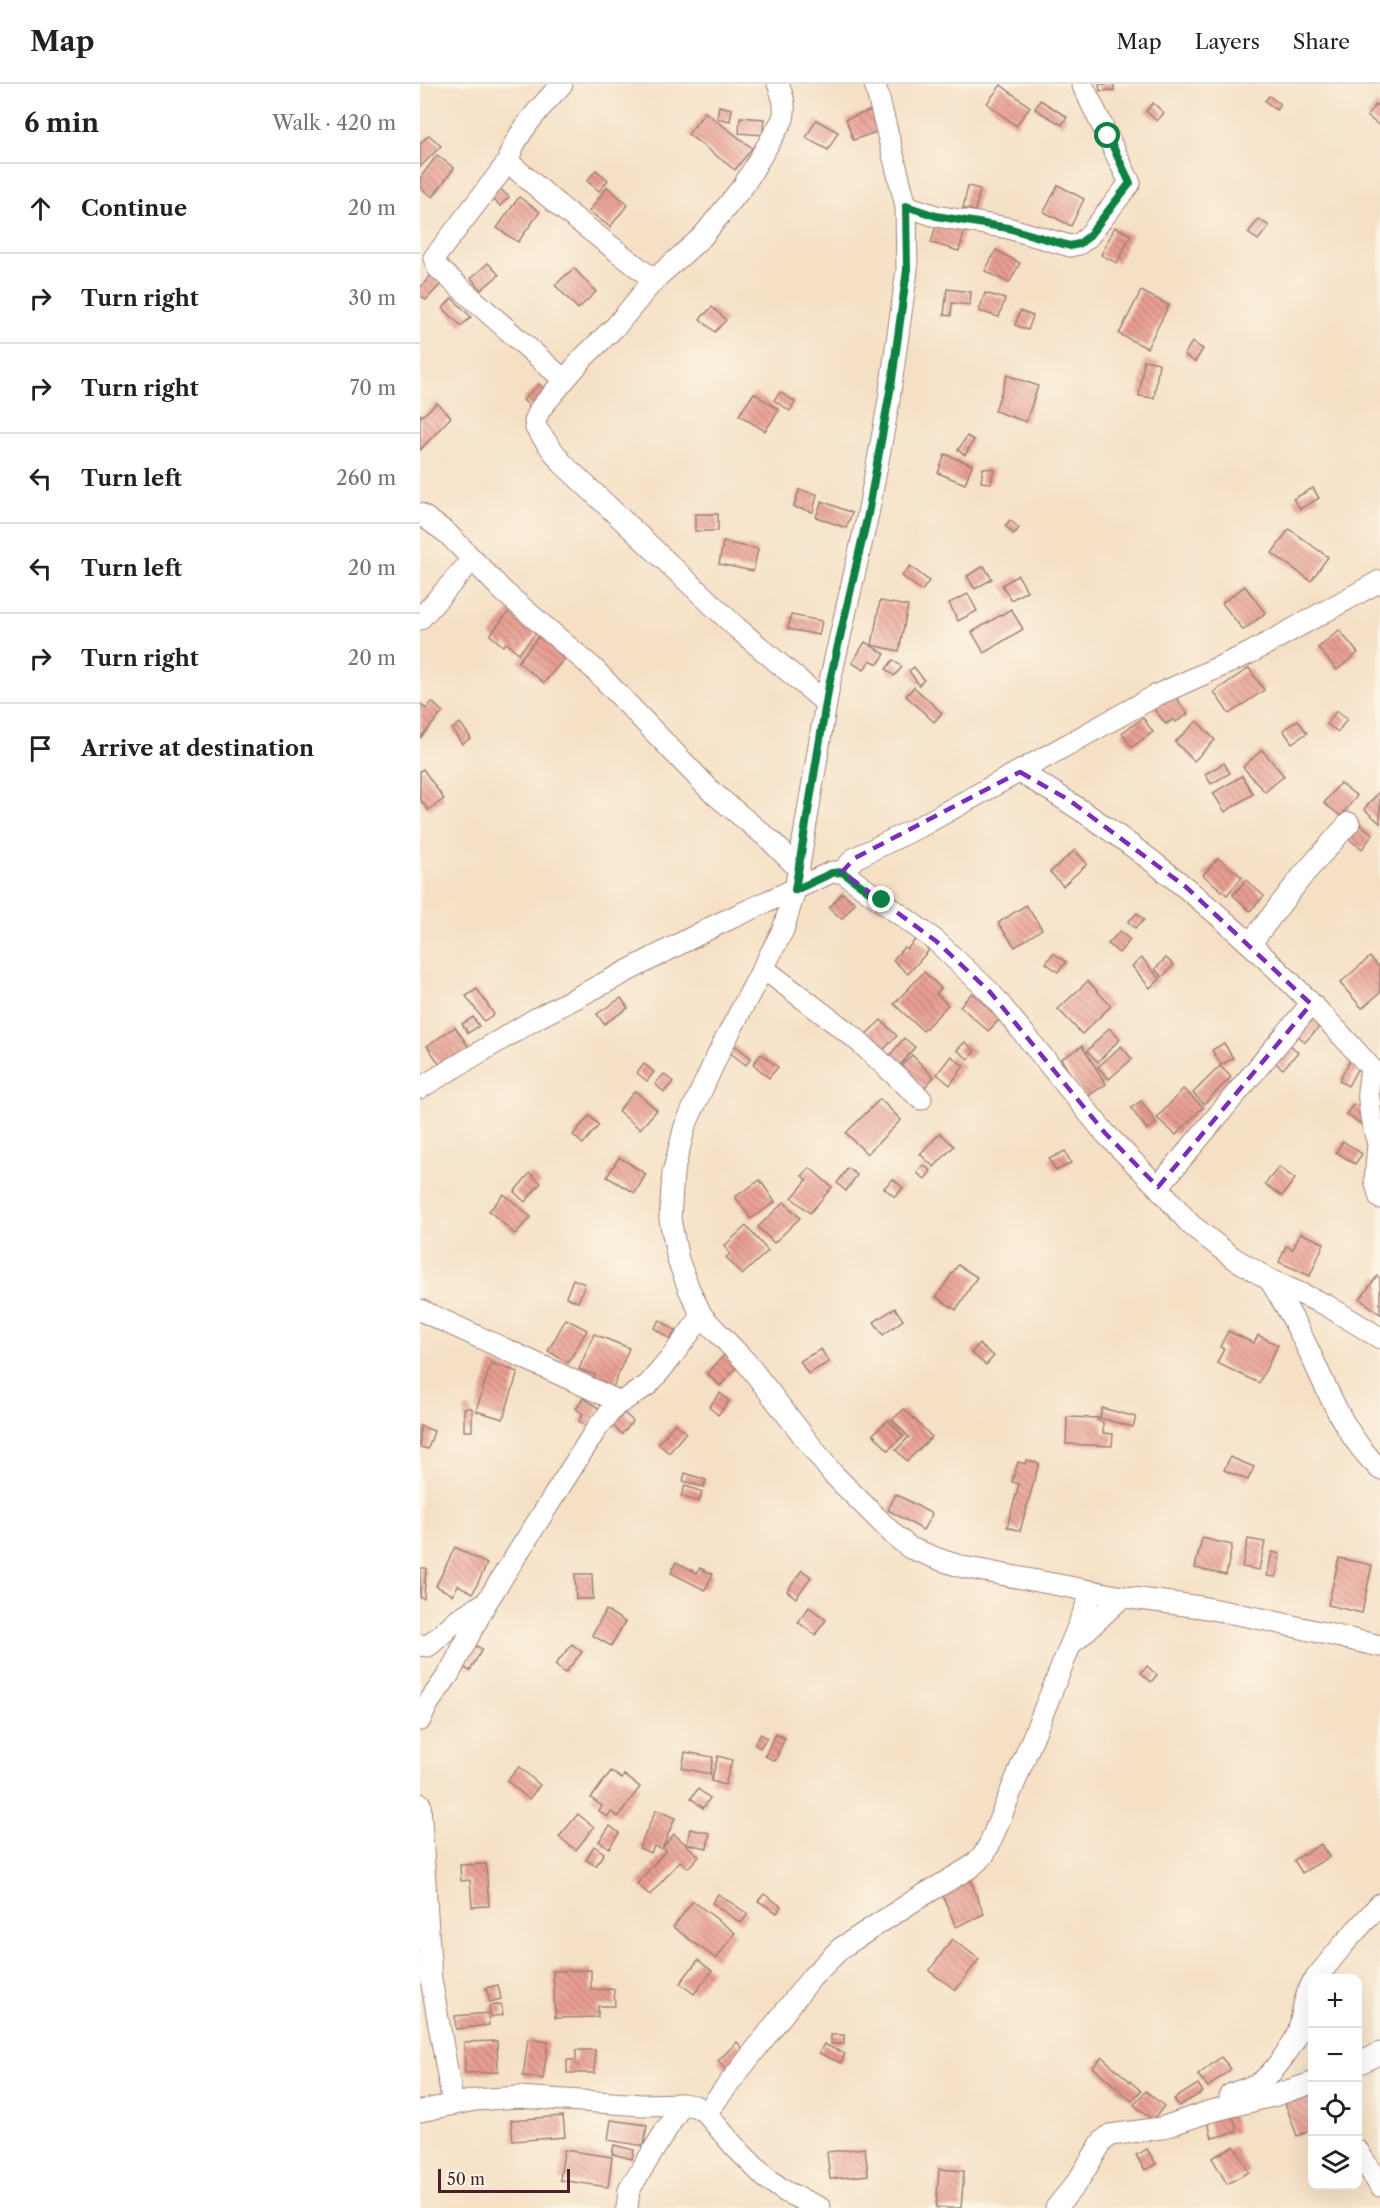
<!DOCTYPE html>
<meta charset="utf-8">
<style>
body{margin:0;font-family:"Libre Caslon Text",serif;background:#f2f2f2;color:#202124}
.controls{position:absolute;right:18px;bottom:18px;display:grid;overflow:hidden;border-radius:12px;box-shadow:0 6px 24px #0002}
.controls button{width:54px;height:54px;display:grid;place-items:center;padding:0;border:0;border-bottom:2px solid #e0e0e0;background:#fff;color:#202124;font:30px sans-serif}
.scale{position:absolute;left:18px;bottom:15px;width:132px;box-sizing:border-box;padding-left:6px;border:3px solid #4a1f2b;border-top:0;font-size:16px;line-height:21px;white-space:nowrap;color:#4a1f2b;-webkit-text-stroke:4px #fcf5e5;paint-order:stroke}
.stop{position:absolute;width:18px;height:18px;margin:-14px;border:4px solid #0b8043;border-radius:50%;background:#fff}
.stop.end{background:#0b8043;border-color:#fff;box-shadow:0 2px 6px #0008}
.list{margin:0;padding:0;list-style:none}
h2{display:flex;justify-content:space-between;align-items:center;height:78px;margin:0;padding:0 24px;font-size:26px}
h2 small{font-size:20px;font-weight:400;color:#757577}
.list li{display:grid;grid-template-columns:39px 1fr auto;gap:18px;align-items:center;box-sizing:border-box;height:90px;padding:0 24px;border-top:2px solid #e0e0e0}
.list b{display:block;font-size:22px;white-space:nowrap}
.list em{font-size:20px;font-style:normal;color:#757577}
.icon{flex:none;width:33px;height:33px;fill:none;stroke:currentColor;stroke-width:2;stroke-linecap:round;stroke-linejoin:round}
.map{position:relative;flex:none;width:960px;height:2124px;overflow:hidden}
header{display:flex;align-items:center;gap:36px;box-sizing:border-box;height:84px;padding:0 30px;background:#fff;border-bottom:2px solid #e0e0e0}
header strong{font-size:28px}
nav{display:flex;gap:33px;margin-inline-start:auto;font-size:21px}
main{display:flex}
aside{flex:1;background:#fff}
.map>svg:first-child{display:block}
.building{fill:url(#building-back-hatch)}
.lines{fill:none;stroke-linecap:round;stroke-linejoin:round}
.minor-casing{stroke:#a08078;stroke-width:23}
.minor{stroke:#fff;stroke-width:21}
.route{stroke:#0b8043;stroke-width:8}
.marked{fill:none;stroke:#7b2cbf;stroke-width:4.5;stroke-dasharray:12 8;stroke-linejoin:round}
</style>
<header>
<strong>Map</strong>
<nav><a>Map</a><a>Layers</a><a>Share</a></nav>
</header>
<main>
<aside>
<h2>6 min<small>Walk · 420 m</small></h2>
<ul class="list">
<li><svg class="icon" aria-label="ahead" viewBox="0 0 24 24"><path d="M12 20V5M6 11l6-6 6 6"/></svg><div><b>Continue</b></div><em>20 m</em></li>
<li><svg class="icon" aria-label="right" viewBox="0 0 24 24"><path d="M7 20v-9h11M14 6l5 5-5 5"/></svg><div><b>Turn right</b></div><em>30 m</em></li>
<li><svg class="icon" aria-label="right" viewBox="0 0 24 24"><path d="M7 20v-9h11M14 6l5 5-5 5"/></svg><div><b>Turn right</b></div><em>70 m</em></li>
<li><svg class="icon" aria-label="left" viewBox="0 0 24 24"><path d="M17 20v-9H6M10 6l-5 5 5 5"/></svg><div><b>Turn left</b></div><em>260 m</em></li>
<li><svg class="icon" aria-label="left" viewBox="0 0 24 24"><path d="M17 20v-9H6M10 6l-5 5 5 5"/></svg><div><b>Turn left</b></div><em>20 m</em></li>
<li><svg class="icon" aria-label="right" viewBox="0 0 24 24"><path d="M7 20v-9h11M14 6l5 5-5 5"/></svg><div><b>Turn right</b></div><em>20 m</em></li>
<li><svg class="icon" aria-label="arrive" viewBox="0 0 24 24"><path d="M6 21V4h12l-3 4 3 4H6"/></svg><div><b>Arrive at destination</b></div></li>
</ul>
</aside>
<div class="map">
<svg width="960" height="2124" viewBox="0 0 960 2124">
<defs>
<pattern id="building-back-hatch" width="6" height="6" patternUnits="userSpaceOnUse" patternTransform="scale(1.5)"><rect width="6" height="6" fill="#e99e91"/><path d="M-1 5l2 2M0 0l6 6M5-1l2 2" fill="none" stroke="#bf8077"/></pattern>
</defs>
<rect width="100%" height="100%" fill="#fcf5e5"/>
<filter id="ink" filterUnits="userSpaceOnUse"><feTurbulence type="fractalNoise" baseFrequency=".0167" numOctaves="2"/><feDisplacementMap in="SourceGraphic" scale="12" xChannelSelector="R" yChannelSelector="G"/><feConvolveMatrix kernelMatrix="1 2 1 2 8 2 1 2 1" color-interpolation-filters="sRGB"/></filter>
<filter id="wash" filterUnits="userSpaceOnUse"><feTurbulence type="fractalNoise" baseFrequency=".008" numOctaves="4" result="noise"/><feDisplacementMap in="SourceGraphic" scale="24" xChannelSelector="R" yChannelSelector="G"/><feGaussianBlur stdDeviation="1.35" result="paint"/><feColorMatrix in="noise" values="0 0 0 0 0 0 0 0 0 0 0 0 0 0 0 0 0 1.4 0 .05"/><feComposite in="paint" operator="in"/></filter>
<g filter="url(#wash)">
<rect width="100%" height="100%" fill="#f5e0c5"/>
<g id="blocks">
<!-- building -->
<g class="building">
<polygon points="679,0 694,0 694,6 680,7"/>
<polygon points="581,1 610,23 596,42 567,19"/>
<polygon points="849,12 860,20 856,26 845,17"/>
<polygon points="620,16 647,33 642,41 615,25"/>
<polygon points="733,19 744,29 737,37 726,27"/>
<polygon points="956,20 960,23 960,42 947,32"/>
<polygon points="299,22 312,25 310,37 297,34"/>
<polygon points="452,26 459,47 433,56 426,35"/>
<polygon points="285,28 332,64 315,86 268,50"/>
<polygon points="320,33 344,35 343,51 319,49"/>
<polygon points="396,36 418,48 408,66 386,54"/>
<polygon points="9,51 21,62 0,83 0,60"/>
<polygon points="17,71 34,84 13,113 0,104 0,94"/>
<polygon points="176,86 188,96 179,107 167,97"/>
<polygon points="75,100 89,113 80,122 67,109"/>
<polygon points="638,101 664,115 651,142 624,128"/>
<polygon points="548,102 560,105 555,127 543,124"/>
<polygon points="187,103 208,120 190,143 169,127"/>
<polygon points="99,113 120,128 98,158 77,144"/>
<polygon points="839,135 849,142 838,156 828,149"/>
<polygon points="517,138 545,146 539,167 511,159"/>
<polygon points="695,143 711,151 697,179 681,171"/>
<polygon points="576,166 600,179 589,199 565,187"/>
<polygon points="68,179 79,191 61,206 51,194"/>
<polygon points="154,184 176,208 158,225 135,201"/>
<polygon points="11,191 21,200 6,216 0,211 0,204"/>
<polygon points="527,205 551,208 550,221 532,219 531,232 524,231"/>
<polygon points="721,207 749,221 727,264 699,250"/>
<polygon points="565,209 585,215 579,233 559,227"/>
<polygon points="32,214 51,233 41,242 23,224"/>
<polygon points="292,223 306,236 295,248 280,235"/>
<polygon points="600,227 613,232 608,246 595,241"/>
<polygon points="772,258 783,265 775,278 764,271"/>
<polygon points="724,276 739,279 734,314 719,312"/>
<polygon points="587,291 618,302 606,338 575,327"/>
<polygon points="119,300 129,310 113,326 103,316"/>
<polygon points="360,308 375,318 370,327 354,316"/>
<polygon points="334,309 359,326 345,347 319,331"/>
<polygon points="17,319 31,333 0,366 0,330 2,332"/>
<polygon points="547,352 554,356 545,371 538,366"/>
<polygon points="525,370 552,381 545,400 518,389"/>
<polygon points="563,384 574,385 571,399 561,398"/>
<polygon points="893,404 899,414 880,425 873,415"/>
<polygon points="379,406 397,410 393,428 374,423"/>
<polygon points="402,417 432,429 426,444 396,433"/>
<rect x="275" y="430" width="23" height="17"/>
<polygon points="590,436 599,444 594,450 585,442"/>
<polygon points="869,445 908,473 891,497 852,469"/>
<polygon points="303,458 338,465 333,487 299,480"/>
<polygon points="490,482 509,497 502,507 482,492"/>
<polygon points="564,482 572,495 555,505 547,492"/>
<polygon points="598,491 607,507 591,516 582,501"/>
<polygon points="825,502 845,529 823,546 802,519"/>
<polygon points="548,510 557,527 538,537 529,519"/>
<polygon points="460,517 488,522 479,567 452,561"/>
<polygon points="591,525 603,545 564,569 552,548"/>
<polygon points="90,526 116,549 99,569 86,559 83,562 70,551"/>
<polygon points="371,531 402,537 399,551 368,545"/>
<polygon points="919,546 938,569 917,586 898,564"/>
<polygon points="123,547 149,569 124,599 98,578"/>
<polygon points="445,558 465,570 458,580 450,576 444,586 432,579"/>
<polygon points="473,576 482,583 474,592 466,585"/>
<polygon points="494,583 504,596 499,601 489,587"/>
<polygon points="829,584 844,606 809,630 794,608"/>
<polygon points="494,603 522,629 514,638 486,612"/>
<polygon points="752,608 768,630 756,638 754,635 746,640 732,623"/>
<polygon points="12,618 23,628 0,654 0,619 6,625"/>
<polygon points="916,627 927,635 918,648 907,640"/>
<polygon points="723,634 733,648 712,663 702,649"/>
<polygon points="878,636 887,649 872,659 863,646"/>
<polygon points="777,637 795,656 774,677 755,658"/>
<polygon points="40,639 51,654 42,660 32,645"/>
<polygon points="842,666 864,692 845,708 823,683"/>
<polygon points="804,679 810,689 791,700 785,690"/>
<polygon points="3,685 24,715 8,726 0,715 0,687"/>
<polygon points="822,692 833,710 805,728 793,709"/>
<polygon points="920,699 937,712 921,732 904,719"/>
<polygon points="960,707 960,739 944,725"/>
<polygon points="928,732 953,750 942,765 918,747"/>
<polygon points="655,766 667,780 643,802 630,788"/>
<polygon points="798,774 822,793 807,811 783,791"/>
<polygon points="826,796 844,812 830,827 813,811"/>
<polygon points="422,809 435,819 422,835 409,824"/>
<polygon points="606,821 622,845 595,863 578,839"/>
<polygon points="717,829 724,836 715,844 708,838"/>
<polygon points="700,847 710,856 699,869 688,860"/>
<polygon points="496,855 509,866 488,890 473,876 484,863 487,865"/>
<polygon points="633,869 646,878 638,888 626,879"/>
<polygon points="950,873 960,884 960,909 942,924 920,899"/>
<polygon points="722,874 740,895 730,904 712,882"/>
<polygon points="746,874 754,881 742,893 735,885"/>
<polygon points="504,888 521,904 516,910 528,921 503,947 474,920"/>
<polygon points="668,897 691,922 662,950 638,925"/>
<polygon points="57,905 74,930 64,937 46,912"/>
<polygon points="552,909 580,935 568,947 540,922"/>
<polygon points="201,914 208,924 184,940 177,930"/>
<polygon points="889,926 903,939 885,958 871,945"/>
<polygon points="53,933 59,942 48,949 42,940"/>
<polygon points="461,936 477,952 458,971 442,954"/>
<polygon points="35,943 51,966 23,985 7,962"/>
<polygon points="689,944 700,955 678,978 667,967"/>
<polygon points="861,953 878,968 863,985 845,971"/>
<polygon points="484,954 495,963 477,985 466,976"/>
<polygon points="310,958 331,974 326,981 305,965"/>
<polygon points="545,958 555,967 548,975 537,966"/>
<polygon points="804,959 813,974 801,981 792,966"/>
<polygon points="662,962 686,1000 665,1014 641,975"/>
<polygon points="701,962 712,975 689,995 678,983"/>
<polygon points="341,970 358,983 349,994 333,980"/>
<polygon points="492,971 514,993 504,1004 481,982"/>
<polygon points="531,972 544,982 530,1001 517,990"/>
<polygon points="932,973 941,978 928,1002 919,997"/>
<polygon points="224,980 234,988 227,997 217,989"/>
<polygon points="800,982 811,993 784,1020 773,1009"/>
<polygon points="244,990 253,998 244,1008 235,1000"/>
<polygon points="763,1005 783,1023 756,1051 737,1034"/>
<polygon points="215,1007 237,1026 220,1045 198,1027"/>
<polygon points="460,1015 481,1036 447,1070 426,1049"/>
<polygon points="721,1017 737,1039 727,1046 711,1024"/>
<polygon points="934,1020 949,1031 942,1041 926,1030"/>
<polygon points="169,1032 179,1041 163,1060 153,1051"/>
<polygon points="520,1049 534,1062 514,1083 500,1070"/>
<polygon points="923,1057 942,1070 935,1080 916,1068"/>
<polygon points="645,1067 651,1079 636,1087 629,1075"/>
<polygon points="199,1073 226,1090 215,1109 187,1093"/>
<polygon points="503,1081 511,1087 505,1095 497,1089"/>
<polygon points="859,1083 875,1095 862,1112 845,1100"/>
<polygon points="390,1084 412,1103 390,1129 372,1114 387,1096 382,1092"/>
<polygon points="428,1084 437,1091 426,1107 417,1099"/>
<polygon points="110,1089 121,1099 105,1118 94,1108"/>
<polygon points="473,1095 483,1104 475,1113 464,1104"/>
<polygon points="340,1096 355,1118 331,1135 315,1113"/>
<polygon points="84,1110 111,1133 95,1150 69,1127"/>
<polygon points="364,1118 380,1134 354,1159 338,1143"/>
<polygon points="326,1142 348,1167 322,1191 306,1173 310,1170 304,1162"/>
<polygon points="880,1149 904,1159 890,1192 859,1178 866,1162 873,1165"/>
<polygon points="538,1181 557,1193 536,1226 516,1213"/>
<polygon points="957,1192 960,1194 960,1230 940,1215"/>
<polygon points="153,1195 165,1200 158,1218 146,1213"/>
<polygon points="475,1224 483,1236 463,1251 454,1238"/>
<polygon points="146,1235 167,1246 148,1279 128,1267"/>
<polygon points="240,1236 256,1247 250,1255 234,1244"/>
<polygon points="808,1247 834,1259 838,1251 858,1261 839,1299 797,1279 804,1265 800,1263"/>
<polygon points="174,1250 209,1264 192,1306 172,1298 175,1291 159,1285"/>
<polygon points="559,1260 574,1272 566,1281 551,1269"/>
<polygon points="401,1265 409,1278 388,1290 380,1277"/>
<polygon points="304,1271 317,1283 300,1302 287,1290"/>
<polygon points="71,1279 98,1288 83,1335 56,1327"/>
<polygon points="300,1309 309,1317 298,1331 289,1323"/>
<polygon points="163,1314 180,1325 168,1343 159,1337 163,1330 156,1325"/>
<rect x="44" y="1324" width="8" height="23"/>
<polygon points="682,1324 716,1333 713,1343 680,1334"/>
<polygon points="484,1325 512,1353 487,1377 476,1366 489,1353 472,1336"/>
<polygon points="204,1329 213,1337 202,1350 193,1342"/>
<polygon points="647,1333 678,1334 678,1337 683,1338 683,1349 693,1350 692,1362 646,1360"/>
<polygon points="468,1336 483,1352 468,1366 453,1350"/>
<polygon points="255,1339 266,1348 249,1369 238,1360"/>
<polygon points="0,1342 14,1347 8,1365 0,1363"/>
<polygon points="810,1373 834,1383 828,1396 804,1386"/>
<polygon points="606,1376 619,1379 600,1447 587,1443 599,1400 592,1398 598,1378 605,1380"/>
<polygon points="265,1389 286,1396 284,1403 263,1397"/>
<polygon points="265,1402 282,1408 279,1418 261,1412"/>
<polygon points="476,1410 512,1430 503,1446 468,1426"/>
<polygon points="782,1454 812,1461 806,1491 775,1484"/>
<polygon points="828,1455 845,1458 839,1486 822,1483"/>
<polygon points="35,1463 67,1480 53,1509 38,1501 33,1511 16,1502"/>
<polygon points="852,1468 860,1470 856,1493 847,1492"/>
<polygon points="919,1474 952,1481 942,1529 908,1521"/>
<polygon points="256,1478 277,1489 280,1484 293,1490 285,1506 251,1489"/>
<polygon points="0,1484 6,1484 4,1514 0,1513"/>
<polygon points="382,1486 391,1493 376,1514 367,1507"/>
<polygon points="155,1490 172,1490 173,1515 156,1515"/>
<polygon points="389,1523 406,1536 395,1551 378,1538"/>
<polygon points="186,1526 205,1538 191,1562 172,1551"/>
<polygon points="49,1558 62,1565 50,1587 37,1580"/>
<polygon points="152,1560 162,1568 145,1589 135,1581"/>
<polygon points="727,1582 737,1591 731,1598 721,1589"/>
<polygon points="341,1650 347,1654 340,1664 334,1660"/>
<polygon points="355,1650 365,1654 355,1677 345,1672"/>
<polygon points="265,1668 293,1673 290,1690 262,1684"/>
<polygon points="298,1672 312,1676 305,1701 291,1697"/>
<polygon points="99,1683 120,1701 109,1715 87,1697"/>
<polygon points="191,1687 202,1695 204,1691 220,1703 198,1733 191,1728 187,1733 179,1727 182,1722 171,1714"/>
<polygon points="278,1705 290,1714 283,1724 271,1714"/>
<polygon points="236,1726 255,1734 242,1765 234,1762 231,1769 219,1764"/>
<polygon points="158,1730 174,1743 156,1766 139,1753"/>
<polygon points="190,1742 199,1749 189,1764 179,1757"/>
<polygon points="270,1745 290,1749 287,1764 267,1760"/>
<polygon points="254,1750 279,1772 268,1784 260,1777 230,1811 217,1800 246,1766 243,1763"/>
<polygon points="901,1760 909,1773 882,1789 874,1776"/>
<polygon points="174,1762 184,1769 176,1782 166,1776"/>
<polygon points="66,1780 69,1822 52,1823 50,1796 41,1797 40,1781"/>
<polygon points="549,1793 564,1830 536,1843 520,1805"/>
<polygon points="298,1810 328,1830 321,1839 292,1819"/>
<polygon points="344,1810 361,1822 357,1829 338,1817"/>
<polygon points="273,1817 315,1849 296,1875 253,1843"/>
<polygon points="532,1855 559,1875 536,1906 509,1887"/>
<polygon points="278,1876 292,1887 274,1910 260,1899"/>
<polygon points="171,1886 171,1906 194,1905 195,1922 178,1922 178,1933 135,1934 133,1887"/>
<polygon points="78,1901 81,1915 70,1918 66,1904"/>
<polygon points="81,1920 83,1931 71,1933 69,1922"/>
<polygon points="68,1929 69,1941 36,1945 35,1932"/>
<rect x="411" y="1951" width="13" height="9"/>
<polygon points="108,1955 128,1958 123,1995 103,1992"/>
<polygon points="77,1957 78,1988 45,1989 44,1958"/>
<polygon points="317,1958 331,1973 312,1991 298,1977"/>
<polygon points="404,1960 425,1970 421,1979 399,1969"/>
<polygon points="156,1966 175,1966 175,1989 147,1989 147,1976 156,1976"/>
<polygon points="682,1973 721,2007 712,2017 673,1983"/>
<polygon points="801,1973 811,1985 788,2003 778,1991"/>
<polygon points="778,2000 783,2008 759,2022 754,2015"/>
<polygon points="892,2005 892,2046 877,2052 864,2016"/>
<polygon points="726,2007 744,2022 733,2036 714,2021"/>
<polygon points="811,2024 817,2048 792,2054 786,2031"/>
<polygon points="143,2032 145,2053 93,2057 91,2036"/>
<polygon points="191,2036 227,2041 224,2062 188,2056"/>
<polygon points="194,2061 214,2066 212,2075 192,2070"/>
<polygon points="814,2062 829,2088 807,2100 792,2074"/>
<polygon points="445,2064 448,2091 410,2095 407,2068"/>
<polygon points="727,2065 736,2080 725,2086 716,2071"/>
<polygon points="144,2066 192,2073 188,2103 140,2096"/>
<polygon points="519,2085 544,2087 541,2124 516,2124"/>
</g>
</g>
</g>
<g filter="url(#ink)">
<use href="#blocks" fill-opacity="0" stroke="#a08078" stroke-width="1.5"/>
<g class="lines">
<defs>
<g id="minor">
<path d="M142,0C125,18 92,53 88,78L143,125L234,196"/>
<path d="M358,0C363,12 366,22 363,35L324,101L282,153L234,196L197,241L165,272L120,325L115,337L116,344L142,379L317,544L406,619"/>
<polyline points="455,0 486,122 487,186 468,322 448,430 409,601 375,806 363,846 300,966 265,1042 253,1089 250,1135 258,1176 269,1205 282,1232 326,1278 412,1389 474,1451 490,1464 521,1476 543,1483 697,1512 781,1523 842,1535 960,1562"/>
<polyline points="88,78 14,174 18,184 144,296"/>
<polyline points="486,122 516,132 588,144 650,162 659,160 668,153 710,99 662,0"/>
<polyline points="0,430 27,449 84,508 173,584 292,708 350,756 378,784"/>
<polyline points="0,535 53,475"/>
<path d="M600,688C733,766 850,869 951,984L948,1007L951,1034L958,1060L955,1096L960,1114"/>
<polyline points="422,788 435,774 501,742 737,611 830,569 960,497"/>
<polyline points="830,860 883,791 929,739"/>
<polyline points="343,884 435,954 501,1015"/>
<polyline points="0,1004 117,934 294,842 412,788 422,788 516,857 570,908 685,1049 738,1103 770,1140 812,1173 850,1196 906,1221 960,1254"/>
<polyline points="738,1103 891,920"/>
<path d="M850,1196C859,1212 870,1228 878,1245C903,1292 919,1347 960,1385"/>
<polyline points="0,1226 200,1318"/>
<polyline points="656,1556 702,1513"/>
<polyline points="0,1561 8,1562 12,1559 38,1535 65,1519"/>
<polyline points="0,1636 9,1618 29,1590 66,1519 177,1344 195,1322 228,1301 250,1275 282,1232"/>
<polyline points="0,1720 11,1895 33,2020"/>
<polyline points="896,1894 923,1861 960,1820"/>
<polyline points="938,1980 960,1969"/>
<path d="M810,2011C819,2006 828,2005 836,2001C850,1994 875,1960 879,1945C883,1930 884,1912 892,1900"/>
<polyline points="0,2027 55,2016 99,2013 223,2021 262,2020 275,2022 286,2029 314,2062 346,2094 366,2108 400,2124"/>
<polyline points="286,2029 392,1893 421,1864 495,1816 551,1783 563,1772 570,1759 672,1508"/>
<polyline points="938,2067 960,2102"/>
<polyline points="207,2124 209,2106 262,2020"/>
<polyline points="636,2124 658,2097 682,2058 690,2051 741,2044 788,2028 856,2011 892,1999"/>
</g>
</defs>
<!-- minor casing -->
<use href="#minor" class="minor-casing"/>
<!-- minor -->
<use href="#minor" class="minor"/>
</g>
</g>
<g class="lines" filter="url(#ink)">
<!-- route -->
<polyline class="route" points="462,816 422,788 412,789 375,806 409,601 448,430 472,296 487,186 486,122 516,132 588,144 650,162 659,160 668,153 710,99 688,52"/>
</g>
<!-- marked area -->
<path class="marked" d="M600,688L649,716L766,803L891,920L738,1103L685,1049L570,908L516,857L422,788L435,774Z"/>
</svg>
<div class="controls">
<button>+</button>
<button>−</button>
<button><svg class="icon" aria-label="locate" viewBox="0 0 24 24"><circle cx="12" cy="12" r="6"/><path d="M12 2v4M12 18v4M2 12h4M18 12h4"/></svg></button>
<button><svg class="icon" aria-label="layers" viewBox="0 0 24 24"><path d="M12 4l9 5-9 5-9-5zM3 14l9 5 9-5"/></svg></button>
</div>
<div class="scale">50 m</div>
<div class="stop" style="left:688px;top:52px"></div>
<div class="stop end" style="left:462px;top:816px"></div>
</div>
</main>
